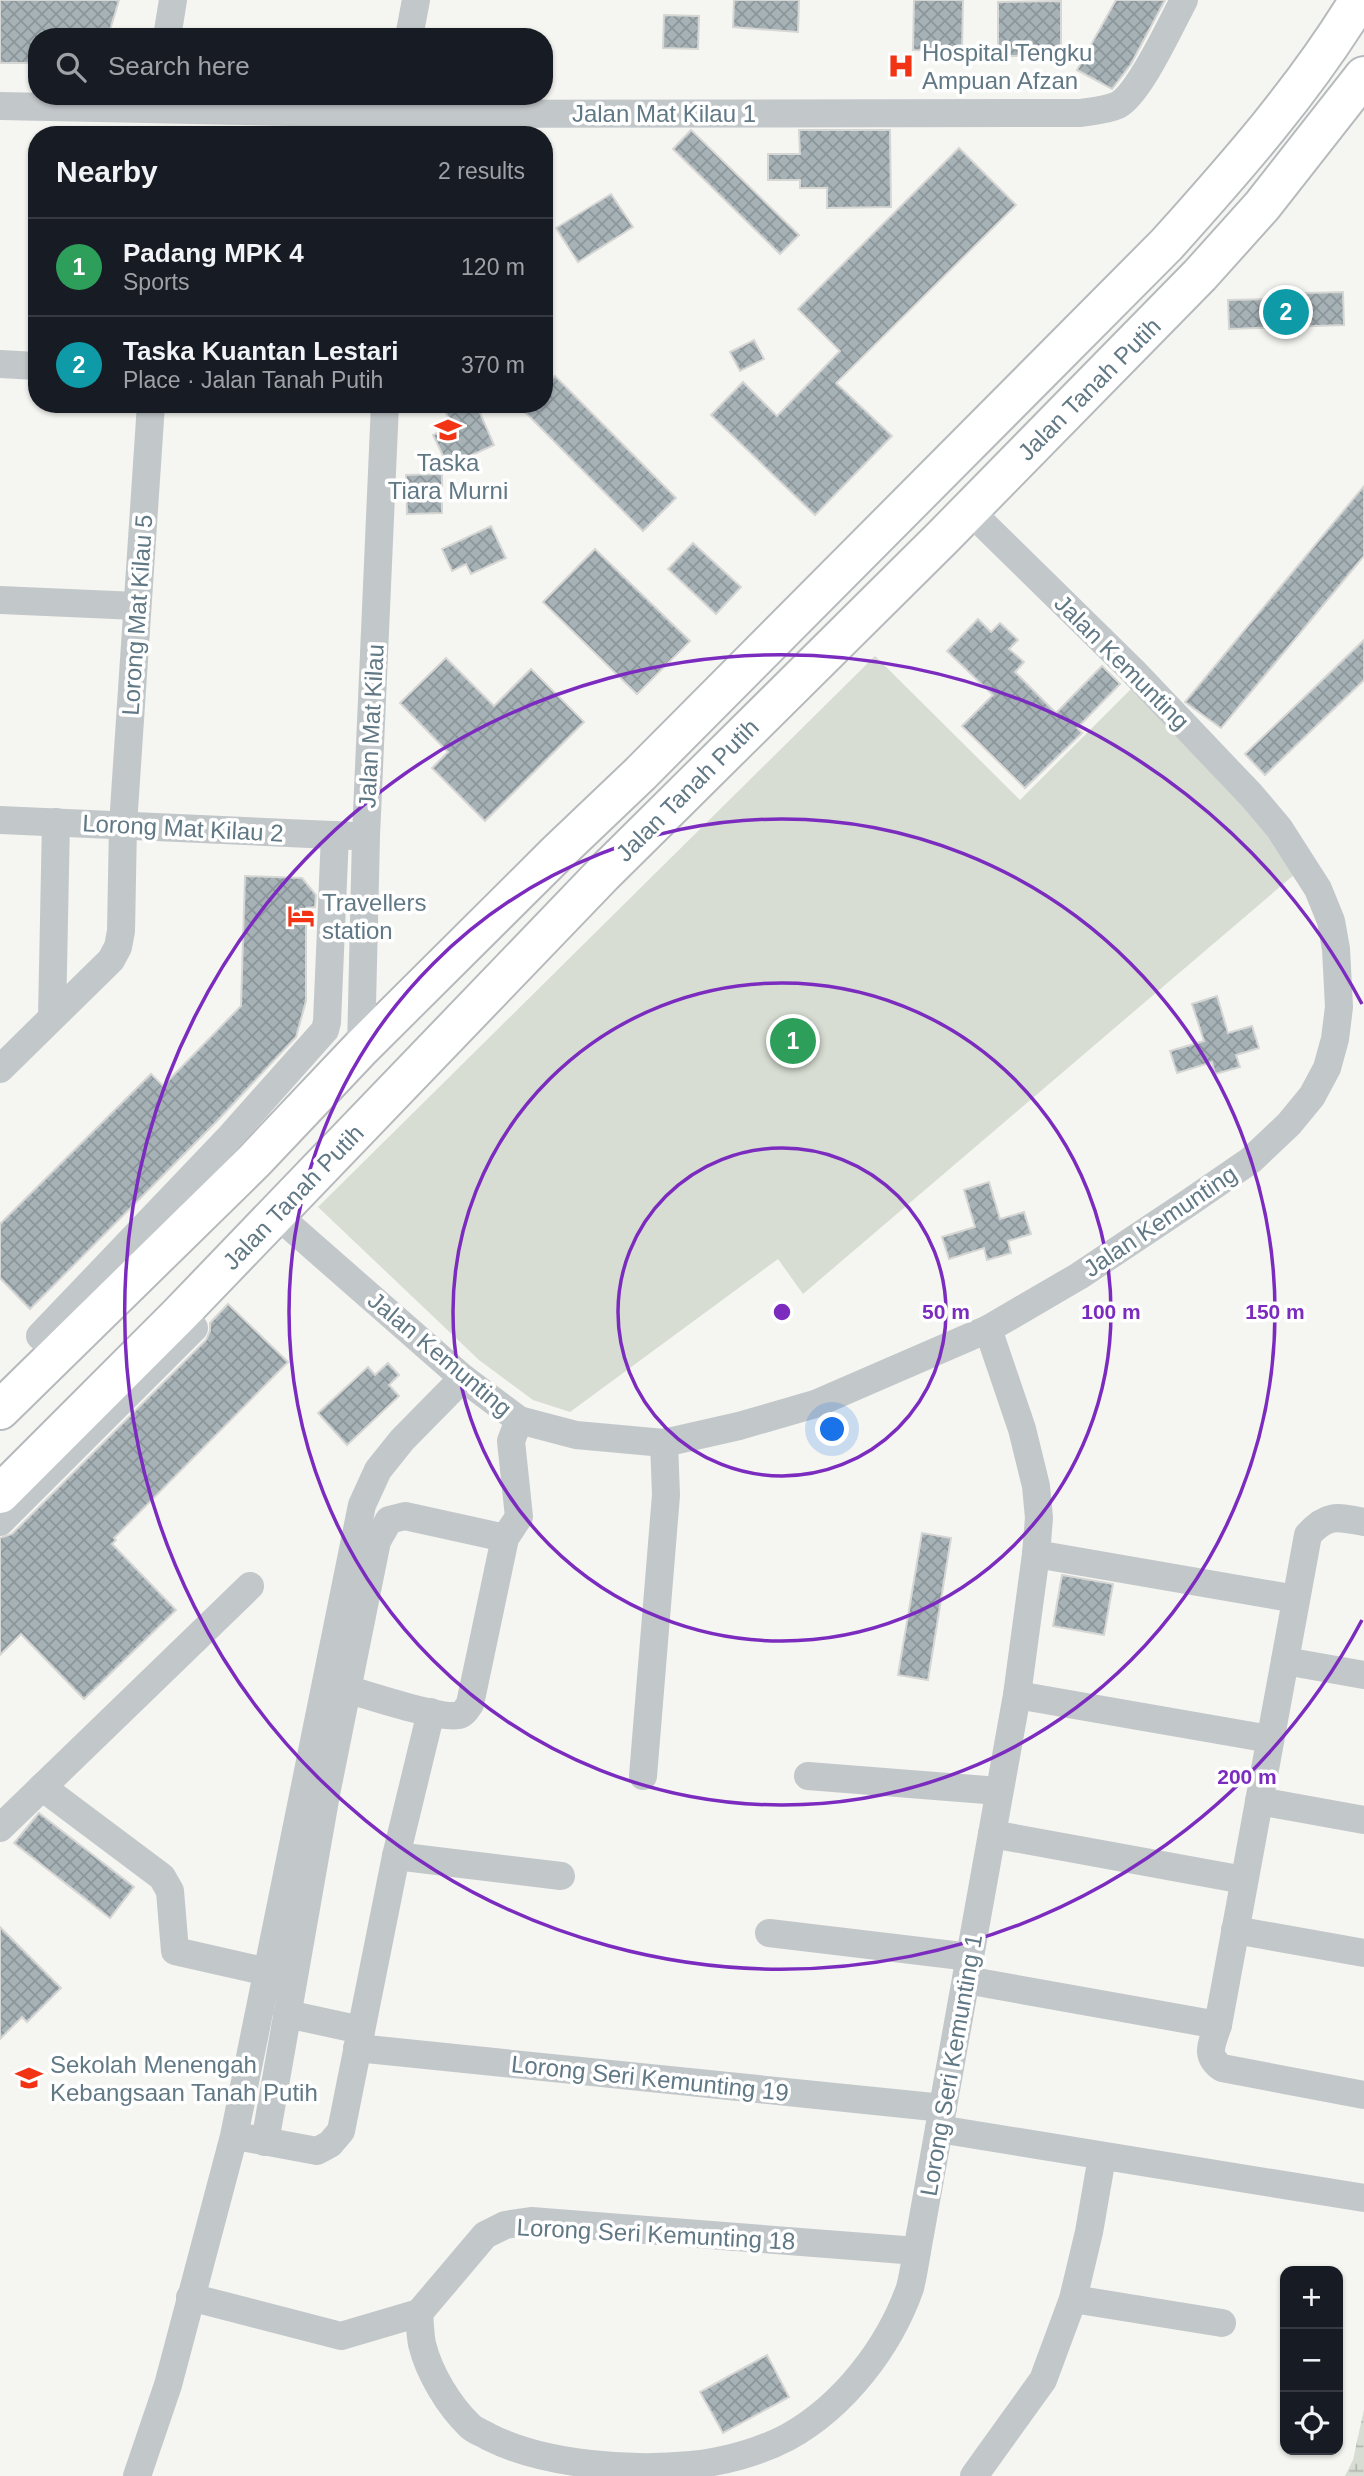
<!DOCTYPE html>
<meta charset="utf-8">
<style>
body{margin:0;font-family:Arial,sans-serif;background:#20242c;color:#f1f3f6}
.controls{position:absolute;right:21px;bottom:21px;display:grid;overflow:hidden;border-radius:14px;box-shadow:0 2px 5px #0004}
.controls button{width:63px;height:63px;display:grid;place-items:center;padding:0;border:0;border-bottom:2px solid #363941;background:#171b24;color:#f1f3f6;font:35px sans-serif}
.you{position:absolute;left:833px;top:1430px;width:24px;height:24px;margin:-18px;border:5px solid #fff;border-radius:50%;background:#1a73e8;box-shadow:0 0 0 10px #1a73e833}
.badge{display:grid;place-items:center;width:46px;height:46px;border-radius:50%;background:#db2777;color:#fff;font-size:23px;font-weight:700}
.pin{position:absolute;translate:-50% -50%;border:4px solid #fff;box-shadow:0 2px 7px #0006}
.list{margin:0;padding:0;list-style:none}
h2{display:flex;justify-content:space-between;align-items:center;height:91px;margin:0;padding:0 28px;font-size:30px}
h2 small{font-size:23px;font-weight:400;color:#9ea1a6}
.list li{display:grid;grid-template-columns:46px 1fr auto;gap:21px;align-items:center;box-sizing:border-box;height:98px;padding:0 28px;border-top:2px solid #363941}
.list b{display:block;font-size:26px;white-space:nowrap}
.list p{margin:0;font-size:23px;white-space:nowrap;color:#9ea1a6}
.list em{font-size:23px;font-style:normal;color:#9ea1a6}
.icon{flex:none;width:38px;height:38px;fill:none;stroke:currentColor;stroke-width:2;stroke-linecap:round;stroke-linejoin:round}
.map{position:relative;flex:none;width:1364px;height:2476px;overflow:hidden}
.search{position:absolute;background:#171b24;box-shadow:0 2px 5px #0004;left:28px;top:28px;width:525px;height:77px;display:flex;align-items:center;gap:18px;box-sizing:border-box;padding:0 24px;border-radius:28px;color:#9ea1a6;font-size:26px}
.panel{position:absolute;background:#171b24;box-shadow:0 2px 5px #0004;left:28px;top:126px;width:525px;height:287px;border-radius:28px}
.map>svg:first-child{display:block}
.wetland{fill:url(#wetland-marsh)}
.pitch{fill:#d7ddd2}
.building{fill:url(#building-cross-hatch);stroke:#d6d6d4;stroke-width:2}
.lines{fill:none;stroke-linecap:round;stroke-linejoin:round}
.highway-casing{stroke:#b6babd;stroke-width:42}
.minor{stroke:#c2c7ca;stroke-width:28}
.highway{stroke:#fff;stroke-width:38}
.ring{fill:none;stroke:#7b2cbf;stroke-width:3.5}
.labels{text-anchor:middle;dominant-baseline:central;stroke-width:7;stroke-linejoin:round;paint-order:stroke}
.poi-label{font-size:24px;fill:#617885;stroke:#fff;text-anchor:start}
.street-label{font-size:24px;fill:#617885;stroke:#fff}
.centre{fill:#7b2cbf;stroke:#fff;stroke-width:3.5}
.ring-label{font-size:21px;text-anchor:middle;font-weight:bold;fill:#7b2cbf;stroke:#fff;stroke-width:7;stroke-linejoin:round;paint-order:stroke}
</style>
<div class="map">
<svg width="1364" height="2476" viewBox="0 0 1364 2476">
<defs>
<pattern id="wetland-marsh" width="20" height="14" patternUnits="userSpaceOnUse" patternTransform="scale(1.75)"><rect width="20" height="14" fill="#d7ddd2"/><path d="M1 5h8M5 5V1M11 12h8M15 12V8" fill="none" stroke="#b2b8b0"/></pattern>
<pattern id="building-cross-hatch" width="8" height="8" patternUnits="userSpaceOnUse" patternTransform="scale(1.75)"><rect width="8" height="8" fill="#a7b2b7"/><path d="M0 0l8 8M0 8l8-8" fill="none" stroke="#8b969a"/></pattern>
</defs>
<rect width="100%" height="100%" fill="#f5f5f1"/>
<!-- wetland -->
<polygon class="wetland" points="1364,2409 1364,2476 1345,2476 1353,2460"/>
<!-- pitch -->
<polygon class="pitch" points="875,656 1020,800 1131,689 1254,810 1295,874 803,1294 778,1259 570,1412 533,1400 479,1360 318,1207"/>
<!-- building -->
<g class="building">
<polygon points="0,0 119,0 108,37 37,37 37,63 0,63"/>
<polygon points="734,0 799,0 798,32 733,27"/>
<polygon points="914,0 963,0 962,51 913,50"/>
<polygon points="1116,0 1165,0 1131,64 1112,89 1077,70"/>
<polygon points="1061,1 1061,56 998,56 998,2"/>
<polygon points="664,15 699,16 698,49 663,48"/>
<polygon points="691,130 799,235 780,254 673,149"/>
<polygon points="799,130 890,130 891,207 827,208 827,188 800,188 800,180 768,180 768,154 800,154"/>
<polygon points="959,148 1016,205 836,383 892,436 815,515 711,415 743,382 777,416 840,351 798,309"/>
<polygon points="611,194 633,227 578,262 556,228"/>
<polygon points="1343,292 1344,325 1229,329 1228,300 1272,299 1271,294"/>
<polygon points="754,340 764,359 740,371 730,352"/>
<polygon points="555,376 676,498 643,531 517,404 544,404 544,386"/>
<polygon points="442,404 476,404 494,445 448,466 433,435 452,426"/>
<polygon points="442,474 442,513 407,514 406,475"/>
<polygon points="1364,486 1364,556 1221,728 1185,702"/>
<polygon points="491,526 506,558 471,574 466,564 452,571 442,549"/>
<polygon points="693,543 741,587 716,614 668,569"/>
<polygon points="595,549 690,641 637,694 543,602"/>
<polygon points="978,619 991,632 1000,623 1018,640 1009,649 1024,662 1015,672 1056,713 1102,666 1120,684 1077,728 1082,733 1025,788 962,726 993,695 947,651"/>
<polygon points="1364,640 1364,680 1265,775 1245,754"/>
<polygon points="446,658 494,706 531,669 584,722 485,821 432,768 448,752 400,703"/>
<polygon points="245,876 302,878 316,895 315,907 306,908 306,1001 296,1037 217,1121 30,1309 0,1278 0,1224 151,1074 163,1086 241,1006"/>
<polygon points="1217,996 1228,1033 1252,1026 1259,1048 1236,1055 1240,1067 1215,1074 1212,1062 1177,1073 1170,1051 1204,1041 1192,1004"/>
<polygon points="989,1182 1000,1219 1024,1212 1031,1234 1008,1241 1011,1253 987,1260 984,1248 949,1259 942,1237 975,1227 964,1190"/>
<polygon points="228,1304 288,1362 114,1538 116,1540 112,1544 176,1610 84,1699 21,1634 0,1655 0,1538 12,1534 206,1340 210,1331 210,1323"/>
<polygon points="388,1363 399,1375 389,1385 399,1396 347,1445 318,1413 368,1367 375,1375"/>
<polygon points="922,1533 951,1538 928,1680 898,1675"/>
<polygon points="1062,1575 1113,1584 1104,1635 1053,1626"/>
<polygon points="39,1813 134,1887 110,1918 14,1843"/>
<polygon points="0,1927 61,1988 27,2022 22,2017 0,2039"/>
<polygon points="767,2355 789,2397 723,2433 700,2392"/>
</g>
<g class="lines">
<defs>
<g id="highway">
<path d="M0,1410L254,1161L361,1048L556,854L640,774L1167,244C1237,166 1305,89 1359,0"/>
<polyline points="0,1494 179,1315 603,874 943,537 1200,275 1262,206 1364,76"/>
</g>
</defs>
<!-- highway casing -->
<use href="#highway" class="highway-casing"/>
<!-- minor -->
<g class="minor">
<polyline points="167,37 173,0"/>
<polyline points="409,37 416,0"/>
<path d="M0,106L395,114L1081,113C1094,111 1107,110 1118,105C1140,93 1171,24 1184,0"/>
<polyline points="0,364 37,366"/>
<polyline points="0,600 137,606"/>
<polyline points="0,820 354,836"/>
<polyline points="52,1017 56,822"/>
<polyline points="361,1048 366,836 385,404"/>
<polyline points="0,1069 111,960 118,947 121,931 123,825 151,404"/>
<polyline points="276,1214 463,1378 519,1420 576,1435 664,1443 739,1426 815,1404 988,1329 1079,1276 1190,1202 1251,1160 1289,1124 1312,1096 1327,1068 1335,1039 1339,1007 1336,949 1331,921 1318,889 1279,828 1251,795 1133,671 969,510"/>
<polyline points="40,1336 228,1139 325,1030 327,1022 335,835"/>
<polyline points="0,1522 194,1328 179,1315"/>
<path d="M1364,1522C1338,1517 1327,1513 1308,1535L1218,2025C1212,2044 1204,2055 1222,2068L1364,2095"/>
<polyline points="1036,1554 1296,1599"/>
<polyline points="1285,1661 1364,1675"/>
<path d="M347,1689C367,1695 443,1720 459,1715C464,1714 467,1708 470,1704L505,1538L519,1517L511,1441L519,1420"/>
<polyline points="1017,1695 1270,1739"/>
<polyline points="643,1776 666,1495 664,1443"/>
<polyline points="808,1776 999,1791"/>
<polyline points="42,1787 162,1877 170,1891 175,1951 268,1972"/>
<polyline points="1259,1801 1364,1820"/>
<polyline points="0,1828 250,1586"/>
<polyline points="992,1834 1244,1880"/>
<polyline points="396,1856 561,1876"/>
<polyline points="1235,1930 1364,1953"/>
<polyline points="769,1933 970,1957"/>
<polyline points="966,1980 1218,2025"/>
<polyline points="287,2014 361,2030"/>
<polyline points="357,2048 943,2108"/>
<polyline points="939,2129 1364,2198"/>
<polyline points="247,2138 317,2151 330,2144 341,2131 396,1856 431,1712"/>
<polyline points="265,2142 326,1794 377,1541 389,1520 405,1516 505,1538"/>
<polyline points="190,2297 341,2336 419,2313 485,2235 505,2225 531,2221 917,2251"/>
<polyline points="1073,2299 1222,2323"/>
<path d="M419,2313C420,2323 420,2334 422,2344C429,2373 449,2406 470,2426C475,2431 483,2433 489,2437C545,2465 629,2471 691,2465C723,2462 760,2452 788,2437C844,2406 889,2347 910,2288C913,2276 915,2263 917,2251L1017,1695L1036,1554L1039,1518L1036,1486L1022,1429L988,1329"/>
<polyline points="137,2476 168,2385 234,2136 362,1505 378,1470 402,1440 463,1378"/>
<polyline points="974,2476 1043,2380 1073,2299 1089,2232 1102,2157"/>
</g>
<!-- highway -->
<use href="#highway" class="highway"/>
</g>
<!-- distance rings -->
<g class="ring">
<circle cx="782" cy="1312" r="164"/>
<circle cx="782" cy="1312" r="329"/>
<circle cx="782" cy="1312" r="493"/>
<path d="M1362 1620A657 657 0 1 1 1362 1004"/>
</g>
<!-- icons -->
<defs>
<symbol id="hospital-bare" viewBox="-9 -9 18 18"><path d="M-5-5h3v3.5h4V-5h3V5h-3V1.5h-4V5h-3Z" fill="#f23314" stroke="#fff" stroke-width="2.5" paint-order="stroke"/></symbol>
<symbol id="school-bare" viewBox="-9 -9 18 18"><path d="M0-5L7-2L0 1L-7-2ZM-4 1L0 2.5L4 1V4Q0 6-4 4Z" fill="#f23314" stroke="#fff" stroke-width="2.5" paint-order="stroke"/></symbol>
<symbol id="hotel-bare" viewBox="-9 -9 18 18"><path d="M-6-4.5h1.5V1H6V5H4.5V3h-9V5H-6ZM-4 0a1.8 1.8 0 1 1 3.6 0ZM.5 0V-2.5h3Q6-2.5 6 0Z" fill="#f23314" stroke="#fff" stroke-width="2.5" paint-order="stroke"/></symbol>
</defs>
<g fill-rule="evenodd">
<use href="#hospital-bare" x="882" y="47" width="38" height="38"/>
<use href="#school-bare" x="429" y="411" width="38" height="38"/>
<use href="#hotel-bare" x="282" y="897" width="38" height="38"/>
<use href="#school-bare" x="10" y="2059" width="38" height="38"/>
</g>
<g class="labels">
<!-- poi labels -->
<g class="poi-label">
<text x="922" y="52">Hospital Tengku<tspan x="922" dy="28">Ampuan Afzan</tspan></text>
<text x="448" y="462" text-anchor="middle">Taska<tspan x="448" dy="28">Tiara Murni</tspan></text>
<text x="322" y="902">Travellers<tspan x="322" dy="28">station</tspan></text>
<text x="50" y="2064">Sekolah Menengah<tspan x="50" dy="28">Kebangsaan Tanah Putih</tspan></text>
</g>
<!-- street labels -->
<g class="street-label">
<text x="664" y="113">Jalan Mat Kilau 1</text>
<text transform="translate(1089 389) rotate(-45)">Jalan Tanah Putih</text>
<text transform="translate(137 615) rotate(-86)">Lorong Mat Kilau 5</text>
<text transform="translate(1122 662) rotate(45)">Jalan Kemunting</text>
<text transform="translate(371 726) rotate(-87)">Jalan Mat Kilau</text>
<text transform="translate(687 790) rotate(-45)">Jalan Tanah Putih</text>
<text transform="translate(183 828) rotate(3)">Lorong Mat Kilau 2</text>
<text transform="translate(293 1197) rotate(-46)">Jalan Tanah Putih</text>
<text transform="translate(1160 1221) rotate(-34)">Jalan Kemunting</text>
<text transform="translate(440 1354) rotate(40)">Jalan Kemunting</text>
<text transform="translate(951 2065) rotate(-80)">Lorong Seri Kemunting 1</text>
<text transform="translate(650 2078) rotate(6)">Lorong Seri Kemunting 19</text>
<text transform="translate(656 2234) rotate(3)">Lorong Seri Kemunting 18</text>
</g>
</g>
<circle cx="782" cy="1312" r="10" class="centre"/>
<g class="ring-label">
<text x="946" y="1319">50 m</text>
<text x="1111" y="1319">100 m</text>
<text x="1275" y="1319">150 m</text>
<text x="1247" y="1784">200 m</text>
</g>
</svg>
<div class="controls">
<button>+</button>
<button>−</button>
<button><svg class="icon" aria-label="locate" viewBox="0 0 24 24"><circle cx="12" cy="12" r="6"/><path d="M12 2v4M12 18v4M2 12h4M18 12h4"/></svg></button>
</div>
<div class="you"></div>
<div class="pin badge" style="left:793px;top:1041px;background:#2e9e5b">1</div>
<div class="pin badge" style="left:1286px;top:312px;background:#0f9aa8">2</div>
<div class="search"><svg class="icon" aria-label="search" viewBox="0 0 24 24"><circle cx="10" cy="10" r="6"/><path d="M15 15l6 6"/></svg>Search here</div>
<section class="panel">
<h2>Nearby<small>2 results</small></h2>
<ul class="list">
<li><span class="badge" style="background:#2e9e5b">1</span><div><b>Padang MPK 4</b><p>Sports</p></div><em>120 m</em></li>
<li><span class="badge" style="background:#0f9aa8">2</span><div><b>Taska Kuantan Lestari</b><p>Place · Jalan Tanah Putih</p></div><em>370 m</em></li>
</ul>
</section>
</div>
